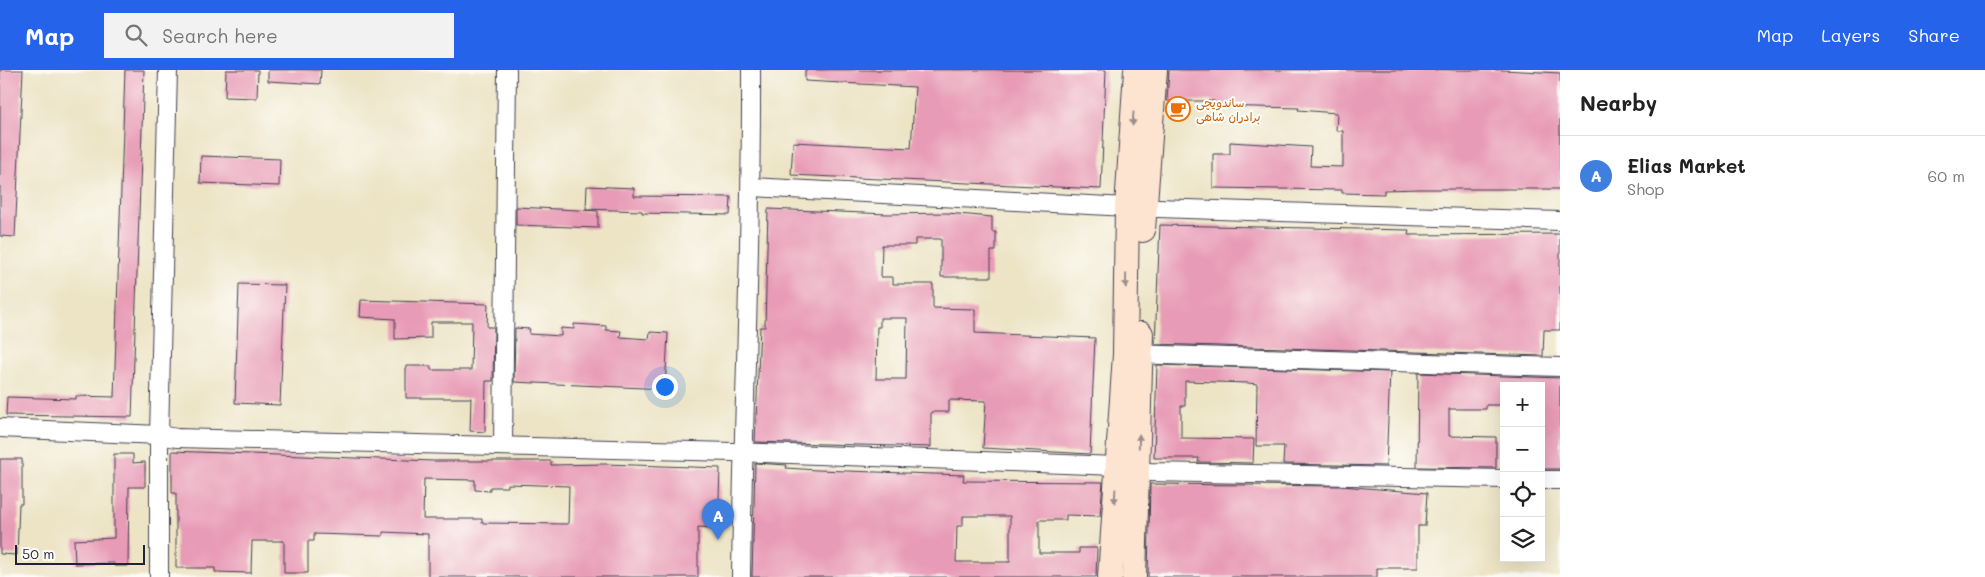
<!DOCTYPE html>
<meta charset="utf-8">
<style>
body{margin:0;font-family:Mali,"Playpen Sans Arabic",sans-serif;background:#f2f2f2;color:#222}
.controls{position:absolute;right:15px;bottom:15px;display:grid;overflow:hidden;border-radius:0px;box-shadow:0 5px 20px #0002}
.controls button{width:45px;height:45px;display:grid;place-items:center;padding:0;border:0;border-bottom:1px solid #e0e0e0;background:#fff;color:#222;font:25px sans-serif}
.scale{position:absolute;left:15px;bottom:12px;width:130px;box-sizing:border-box;padding-left:5px;border:2px solid #22223b;border-top:0;font-size:14px;line-height:18px;white-space:nowrap;color:#22223b;-webkit-text-stroke:4px #fdfcf7;paint-order:stroke}
.you{position:absolute;left:664px;top:316px;width:18px;height:18px;margin:-12px;border:4px solid #fff;border-radius:50%;background:#1a73e8;box-shadow:0 0 0 8px #1a73e833}
.badge{display:grid;place-items:center;width:32px;height:32px;border-radius:50%;background:#2563eb;color:#fff;font-size:16px;font-weight:700}
.pin{position:absolute;translate:-50% -41px;filter:drop-shadow(0 1px 2px #0008)}
.pin::after{content:'';position:absolute;top:26px;width:18px;height:15px;background:inherit;clip-path:polygon(0 0,100% 0,50% 100%)}
.list{margin:0;padding:0;list-style:none}
h2{display:flex;justify-content:space-between;align-items:center;height:65px;margin:0;padding:0 20px;font-size:21px}
h2 small{font-size:16px;font-weight:400;color:#767676}
.list li{display:grid;grid-template-columns:32px 1fr auto;gap:15px;align-items:center;box-sizing:border-box;height:80px;padding:0 20px;border-top:1px solid #e0e0e0}
.list b{display:block;font-size:19px;white-space:nowrap}
.list p{margin:0;font-size:16px;white-space:nowrap;color:#767676}
.list em{font-size:16px;font-style:normal;color:#767676}
.icon{flex:none;width:28px;height:28px;fill:none;stroke:currentColor;stroke-width:2;stroke-linecap:round;stroke-linejoin:round}
.map{position:relative;flex:none;width:1560px;height:507px;overflow:hidden}
header{display:flex;align-items:center;gap:30px;box-sizing:border-box;height:70px;padding:0 25px;background:#2563eb;color:#fff}
header strong{font-size:24px}
nav{display:flex;gap:28px;margin-inline-start:auto;font-size:18px}
.search{width:350px;height:45px;background:#f2f2f2;display:flex;align-items:center;gap:12px;box-sizing:border-box;padding:0 18px;border-radius:0px;color:#767676;font-size:19px}
main{display:flex}
aside{flex:1;background:#fff}
.map>svg:first-child{display:block}
.building{fill:#e89bb6;fill-rule:evenodd}
.lines{fill:none;stroke-linecap:round;stroke-linejoin:round}
.street-casing{stroke:#403f50;stroke-width:20}
.secondary-casing{stroke:#403f50;stroke-width:26}
.street{stroke:#fff;stroke-width:18}
.secondary{stroke:#fde4d0;stroke-width:24}
.oneway{fill:#9a8d8d}
.labels{text-anchor:middle;dominant-baseline:central;stroke-width:4;stroke-linejoin:round;paint-order:stroke}
.food-label{font-size:12px;fill:#c56008;stroke:#fdfcf7;text-anchor:start}
</style>
<header>
<strong>Map</strong>
<div class="search"><svg class="icon" aria-label="search" viewBox="0 0 24 24"><circle cx="10" cy="10" r="6"/><path d="M15 15l6 6"/></svg>Search here</div>
<nav><a>Map</a><a>Layers</a><a>Share</a></nav>
</header>
<main>
<div class="map">
<svg width="1560" height="507" viewBox="0 0 1560 507">
<rect width="100%" height="100%" fill="#fdfcf7"/>
<filter id="ink" filterUnits="userSpaceOnUse"><feTurbulence type="fractalNoise" baseFrequency=".02" numOctaves="2"/><feDisplacementMap in="SourceGraphic" scale="10" xChannelSelector="R" yChannelSelector="G"/><feConvolveMatrix kernelMatrix="1 2 1 2 8 2 1 2 1" color-interpolation-filters="sRGB"/></filter>
<filter id="wash" filterUnits="userSpaceOnUse"><feTurbulence type="fractalNoise" baseFrequency=".0096" numOctaves="4" result="noise"/><feDisplacementMap in="SourceGraphic" scale="20" xChannelSelector="R" yChannelSelector="G"/><feGaussianBlur stdDeviation="1.12" result="paint"/><feColorMatrix in="noise" values="0 0 0 0 0 0 0 0 0 0 0 0 0 0 0 0 0 1.4 0 .05"/><feComposite in="paint" operator="in"/></filter>
<g filter="url(#wash)">
<rect width="100%" height="100%" fill="#ede4c6"/>
<g id="blocks">
<!-- building -->
<g class="building">
<polygon points="0,0 23,0 15,167 0,166"/>
<polygon points="125,0 144,0 132,347 6,345 7,327 76,329 76,326 114,327"/>
<polygon points="226,0 258,0 257,28 225,27"/>
<polygon points="268,0 321,0 320,14 268,11"/>
<polygon points="805,0 1106,0 1101,119 791,105 793,72 911,78 915,17 805,11"/>
<polygon points="1169,0 1503,0 1560,3 1560,119 1420,119 1384,120 1384,124 1342,123 1342,120 1213,118 1213,84 1230,84 1230,72 1311,77 1310,96 1343,97 1343,61 1336,61 1337,43 1298,40 1299,38 1214,36 1214,31 1167,31"/>
<polygon points="201,86 280,89 279,116 200,113"/>
<polygon points="587,116 634,118 634,126 731,127 730,145 642,143 642,141 586,139"/>
<polygon points="516,137 598,141 598,158 516,155"/>
<path d="M768,139L888,144L947,143L992,147V162H996V181H991V207H941V169H915V175H882L881,207H893V214H933V238L975,239V263L1095,268L1090,384L983,378L986,331L949,330V342H931V377L755,372L760,257H765ZM880,248H907L906,309H876L877,257H880Z"/>
<polygon points="1160,155 1409,160 1408,165 1560,164 1560,260 1544,260 1543,286 1155,274"/>
<polygon points="239,214 285,215 280,335 235,333"/>
<polygon points="361,230 488,234 487,257 494,257 493,311 486,311 485,362 470,361 471,328 406,328 406,296 431,296 431,300 471,300 472,252 431,252 431,268 395,269 395,249 360,247"/>
<polygon points="574,254 606,256 606,260 621,261 620,267 649,269 650,262 668,263 665,319 514,312 515,258 530,259 529,264 561,266 561,258 574,259"/>
<polygon points="1157,295 1390,302 1386,396 1283,394 1284,376 1256,376 1257,314 1248,313 1185,311 1185,336 1181,336 1181,368 1254,369 1253,393 1198,392 1199,388 1154,388"/>
<polygon points="1418,303 1560,308 1560,399 1541,399 1541,316 1504,316 1504,335 1486,335 1486,339 1449,339 1449,366 1496,367 1496,398 1417,397"/>
<path d="M172,381L433,391H551V395L605,394L720,398L718,458L698,457V507H428V464L383,462V466L314,464V471H308V503H284V471H252L251,503L215,502V498H176V423H172ZM424,409L475,410V420L490,421V417H508V414L569,416L568,454L482,453V449H423Z"/>
<polygon points="114,384 133,384 133,393 145,392 145,417 129,417 128,496 114,496 114,493 75,494 74,470 114,468"/>
<polygon points="0,389 22,389 22,434 19,434 17,485 0,484"/>
<path d="M755,393L787,395L786,398L817,400L964,405L963,411L1103,412L1100,446L1066,445V450H1039V483H1079V478H1097L1096,507H752ZM963,446H1010V492H956L957,456H963Z"/>
<polygon points="1150,414 1341,416 1427,423 1425,456 1418,456 1418,498 1377,498 1377,507 1148,507"/>
</g>
</g>
</g>
<g filter="url(#ink)">
<use href="#blocks" fill-opacity="0" stroke="#403f50" stroke-width="1"/>
<g class="lines">
<defs>
<g id="street">
<polyline points="752,117 1127,137 1560,151"/>
<polyline points="1130,284 1560,297"/>
<polyline points="0,358 159,365 177,368 733,382 1117,396 1150,402 1504,409"/>
<polyline points="503,375 507,0"/>
<polyline points="1541,410 1560,410"/>
<polyline points="159,507 159,365 168,0"/>
<path d="M741,507C743,338 752,169 751,0"/>
</g>
<g id="secondary">
<polyline points="1143,160 1155,0"/>
<polyline points="1110,507 1125,284 1127,137 1136,0"/>
<polyline points="1134,507 1141,264"/>
</g>
</defs>
<!-- street casing -->
<use href="#street" class="street-casing"/>
<!-- secondary casing -->
<use href="#secondary" class="secondary-casing"/>
<!-- street -->
<use href="#street" class="street"/>
<!-- secondary -->
<use href="#secondary" class="secondary"/>
</g>
<!-- one-way arrows -->
<defs><path id="oneway-solid" d="M-6-.8H1V-3.2L6.5 0L1 3.2V.8H-6Z" transform="scale(1.25)"/></defs>
<g class="oneway">
<use href="#oneway-solid" transform="translate(1133 49) rotate(94)"/>
<use href="#oneway-solid" transform="translate(1126 211) rotate(91)"/>
<use href="#oneway-solid" transform="translate(1139 371) rotate(-89)"/>
<use href="#oneway-solid" transform="translate(1115 426) rotate(93)"/>
</g>
</g>
<!-- icons -->
<defs>
<symbol id="cafe-ring" viewBox="-11 -11 22 22"><circle r="9.5" fill="#fdfcf7" stroke="#e8710a" stroke-width="1.5"/><path d="M-5.5-4.5H6V0H3Q3 3.5 0 3.5H-2.5Q-5.5 3.5-5.5 0ZM3-3.2v2h1.7v-2ZM-6 4.5H4V6H-6Z" fill="#e8710a"/></symbol>
</defs>
<g fill-rule="evenodd">
<use href="#cafe-ring" x="1164" y="25" width="28" height="28"/>
</g>
<g class="labels">
<!-- food labels -->
<g class="food-label">
<text x="1196" y="32">ساندویچی<tspan x="1196" dy="14">برادران شاهی</tspan></text>
</g>
</g>
</svg>
<div class="controls">
<button>+</button>
<button>−</button>
<button><svg class="icon" aria-label="locate" viewBox="0 0 24 24"><circle cx="12" cy="12" r="6"/><path d="M12 2v4M12 18v4M2 12h4M18 12h4"/></svg></button>
<button><svg class="icon" aria-label="layers" viewBox="0 0 24 24"><path d="M12 4l9 5-9 5-9-5zM3 14l9 5 9-5"/></svg></button>
</div>
<div class="scale">50 m</div>
<div class="you"></div>
<div class="pin badge" style="left:718px;top:470px;background:#3f7fe0">A</div>
</div>
<aside>
<h2>Nearby<small></small></h2>
<ul class="list">
<li><span class="badge" style="background:#3f7fe0">A</span><div><b>Elias Market</b><p>Shop</p></div><em>60 m</em></li>
</ul>
</aside>
</main>
